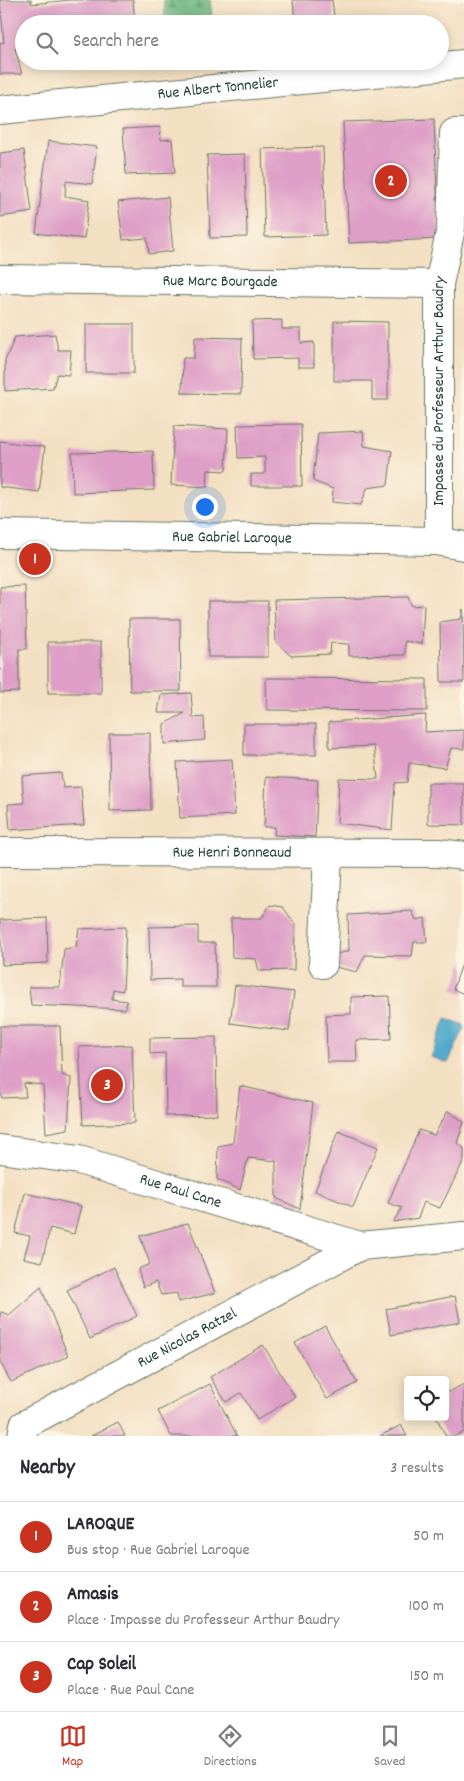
<!DOCTYPE html>
<meta charset="utf-8">
<style>
body{margin:0;font-family:Dekko,sans-serif;background:#f2f2f3;color:#2b2b33}
.controls{position:absolute;right:15px;bottom:15px;display:grid;overflow:hidden;border-radius:5px;box-shadow:0 2px 12px #0003}
.controls button{width:45px;height:45px;display:grid;place-items:center;padding:0;border:0;border-bottom:1px solid #e1e1e2;background:#fff;color:#2b2b33;font:25px sans-serif}
.you{position:absolute;left:204px;top:506px;width:18px;height:18px;margin:-12px;border:4px solid #fff;border-radius:50%;background:#1a73e8;box-shadow:0 0 0 8px #1a73e833}
.badge{display:grid;place-items:center;width:32px;height:32px;border-radius:50%;background:#c8321e;color:#fff;font-size:16px;font-weight:700}
.pin{position:absolute;translate:-50% -50%;border:2px solid #fff;box-shadow:0 1px 5px #0006}
.list{margin:0;padding:0;list-style:none}
h2{display:flex;justify-content:space-between;align-items:center;height:65px;margin:0;padding:0 20px;font-size:21px}
h2 small{font-size:16px;font-weight:400;color:#7c7c81}
.list li{display:grid;grid-template-columns:32px 1fr auto;gap:15px;align-items:center;box-sizing:border-box;height:70px;padding:0 20px;border-top:1px solid #e1e1e2}
.list b{display:block;font-size:19px;white-space:nowrap}
.list p{margin:0;font-size:16px;white-space:nowrap;color:#7c7c81}
.list em{font-size:16px;font-style:normal;color:#7c7c81}
.icon{flex:none;width:28px;height:28px;fill:none;stroke:currentColor;stroke-width:2;stroke-linecap:round;stroke-linejoin:round}
.map{position:relative;flex:none;width:464px;height:1436px;overflow:hidden}
.search{position:absolute;background:#fff;box-shadow:0 2px 12px #0003;left:15px;right:15px;top:15px;height:55px;display:flex;align-items:center;gap:12px;box-sizing:border-box;padding:0 18px;border-radius:28px;color:#7c7c81;font-size:19px}
.sheet{height:275px;background:#fff}
nav{display:flex;justify-content:space-around;align-items:center;box-sizing:border-box;height:70px;border-top:1px solid #e1e1e2;background:#fff;font-size:14px;color:#7c7c81}
nav a{display:grid;justify-items:center;gap:2px}
nav .on{color:#c8321e}
.map>svg:first-child{display:block}
.forest{fill:url(#forest-firs);stroke:#447959}
.water{fill:#4fa8cc;stroke:#377280}
.building{fill:#de9ec7}
.lines{fill:none;stroke-linecap:round;stroke-linejoin:round}
.minor-casing{stroke:#697665;stroke-width:30}
.minor{stroke:#fff;stroke-width:28}
.labels{text-anchor:middle;dominant-baseline:central;stroke-width:4.5;stroke-linejoin:round;paint-order:stroke}
.street-label{font-size:16px;fill:#1f3d34;stroke:#fcf5e5}
</style>
<div class="map">
<svg width="464" height="1436" viewBox="0 0 464 1436">
<defs>
<pattern id="forest-firs" width="22" height="20" patternUnits="userSpaceOnUse" patternTransform="scale(1.25)"><rect width="22" height="20" fill="#68b57e"/><path d="M5 1l3.5 6h-7zM16 11l3.5 6h-7z" fill="#559468"/></pattern>
</defs>
<rect width="100%" height="100%" fill="#fcf5e5"/>
<filter id="ink" filterUnits="userSpaceOnUse"><feTurbulence type="fractalNoise" baseFrequency=".02" numOctaves="2"/><feDisplacementMap in="SourceGraphic" scale="10" xChannelSelector="R" yChannelSelector="G"/><feConvolveMatrix kernelMatrix="1 2 1 2 8 2 1 2 1" color-interpolation-filters="sRGB"/></filter>
<filter id="wash" filterUnits="userSpaceOnUse"><feTurbulence type="fractalNoise" baseFrequency=".0096" numOctaves="4" result="noise"/><feDisplacementMap in="SourceGraphic" scale="20" xChannelSelector="R" yChannelSelector="G"/><feGaussianBlur stdDeviation="1.12" result="paint"/><feColorMatrix in="noise" values="0 0 0 0 0 0 0 0 0 0 0 0 0 0 0 0 0 1.4 0 .05"/><feComposite in="paint" operator="in"/></filter>
<g filter="url(#wash)">
<rect width="100%" height="100%" fill="#f3dfc1"/>
<!-- forest -->
<polygon class="forest" points="164,0 210,0 213,24 165,24"/>
<!-- water -->
<polygon class="water" points="446,1018 464,1025 464,1029 448,1063 431,1057"/>
<g id="blocks">
<!-- building -->
<g class="building">
<polygon points="0,0 31,0 31,4 70,0 133,0 135,24 24,24 24,48 15,49 22,74 0,74 0,42 4,43"/>
<polygon points="293,0 332,0 335,24 295,24"/>
<polygon points="434,119 439,239 349,243 343,122"/>
<polygon points="160,127 161,140 172,139 175,173 126,175 123,129"/>
<polygon points="48,141 97,147 92,184 66,181 65,196 89,200 84,239 36,233"/>
<polygon points="323,147 326,235 265,237 262,149"/>
<polygon points="24,150 32,212 0,217 0,153"/>
<polygon points="245,154 247,237 210,238 207,155"/>
<polygon points="168,197 173,251 149,254 147,238 123,240 118,202"/>
<polygon points="282,320 282,329 301,329 301,343 314,342 314,367 298,367 298,358 253,359 252,321"/>
<polygon points="334,321 388,322 388,400 372,400 372,381 334,381"/>
<rect x="86" y="324" width="48" height="49"/>
<polygon points="55,334 58,350 71,350 69,375 57,374 53,388 5,391 5,361 15,337"/>
<polygon points="195,337 242,338 241,394 182,393 183,358 194,358"/>
<polygon points="301,424 302,486 251,486 251,474 265,474 265,457 238,458 237,425"/>
<polygon points="174,426 228,429 226,471 208,470 207,487 171,485"/>
<polygon points="363,431 364,446 392,451 388,485 367,488 361,505 332,502 333,489 313,481 318,433"/>
<polygon points="0,441 45,447 39,492 0,487"/>
<polygon points="153,451 154,490 73,493 72,453"/>
<polygon points="25,586 27,649 19,649 19,692 0,693 0,587"/>
<polygon points="408,597 412,606 424,605 422,644 405,641 405,655 349,656 349,644 331,643 330,654 291,656 276,642 274,600"/>
<rect x="208" y="601" width="60" height="56"/>
<polygon points="463,609 464,682 441,682 440,622 461,619"/>
<polygon points="129,619 180,619 181,691 130,691"/>
<rect x="48" y="642" width="53" height="51"/>
<polygon points="266,678 427,679 427,711 267,710"/>
<polygon points="191,693 193,718 204,717 205,740 164,744 164,724 185,713 158,713 161,695"/>
<polygon points="426,715 425,732 464,730 464,749 451,748 445,768 409,763 407,782 395,783 392,830 337,823 339,778 378,779 374,746 329,748 329,722"/>
<rect x="244" y="724" width="72" height="31"/>
<polygon points="109,733 150,733 151,810 110,811"/>
<polygon points="232,759 235,815 180,818 177,762"/>
<polygon points="61,773 63,788 81,787 84,825 10,830 8,804 24,803 22,776"/>
<polygon points="266,777 318,780 315,837 274,835 275,827 264,827"/>
<polygon points="428,783 464,783 464,825 428,824"/>
<polygon points="270,905 283,907 295,924 294,970 259,971 256,959 232,957 231,918 262,918"/>
<polygon points="412,911 416,920 425,918 427,942 414,942 412,956 365,955 357,972 335,967 337,954 349,951 348,915"/>
<polygon points="47,918 48,963 2,965 0,920"/>
<polygon points="198,926 198,943 215,943 216,987 180,987 180,979 150,980 149,927"/>
<polygon points="126,927 123,991 113,989 112,999 127,1001 125,1009 31,1005 29,987 60,987 64,949 76,947 79,929"/>
<polygon points="464,959 464,994 453,989"/>
<polygon points="235,985 294,992 289,1031 230,1023"/>
<polygon points="389,996 391,1039 356,1040 357,1062 327,1062 326,1015 351,1014 351,997"/>
<polygon points="0,1026 60,1026 62,1075 71,1078 68,1129 46,1133 43,1085 24,1083 26,1097 2,1098 0,1091"/>
<polygon points="216,1037 217,1115 166,1116 165,1053 150,1054 150,1038"/>
<polygon points="132,1045 135,1123 83,1125 79,1047"/>
<polygon points="240,1086 313,1103 300,1209 276,1198 276,1161 248,1158 240,1190 217,1179 218,1146 233,1143"/>
<polygon points="448,1111 464,1122 457,1143 464,1148 464,1160 440,1208 424,1202 418,1218 393,1222 402,1208 388,1203 419,1130 434,1135"/>
<polygon points="338,1131 378,1147 353,1207 315,1191"/>
<polygon points="25,1193 81,1206 74,1234 50,1228 42,1262 24,1258 30,1236 15,1233"/>
<polygon points="188,1223 215,1293 178,1302 177,1293 161,1295 156,1282 143,1287 138,1269 150,1264 140,1236"/>
<polygon points="114,1267 137,1316 90,1339 67,1290"/>
<polygon points="41,1287 68,1356 11,1382 0,1362 0,1313 2,1312 9,1315"/>
<polygon points="455,1296 460,1322 391,1335 386,1309"/>
<polygon points="325,1326 357,1383 327,1399 295,1343"/>
<polygon points="263,1345 295,1397 257,1420 241,1393 226,1402 210,1377"/>
<polygon points="210,1384 237,1436 171,1436 158,1411"/>
<polygon points="464,1384 464,1432 456,1436 446,1436 436,1417 445,1417 445,1394"/>
<polygon points="118,1422 125,1436 91,1436"/>
<polygon points="401,1425 407,1436 380,1436"/>
</g>
</g>
</g>
<g filter="url(#ink)">
<use href="#blocks" fill-opacity="0" stroke="#697665" stroke-width="1"/>
<g class="lines">
<defs>
<g id="minor">
<path id="s1" d="M0,110L464,64"/>
<path id="s2" d="M0,279L439,284"/>
<path id="s3" d="M0,534L437,541L464,546"/>
<path id="s4" d="M437,541L439,528V284L451,228L454,133H464"/>
<path id="s5" d="M0,852L438,853L464,856"/>
<polyline points="323,964 328,853"/>
<path id="s6" d="M0,1149L79,1160L360,1246L464,1236"/>
<path id="s7" d="M22,1436L24,1425L360,1246"/>
</g>
</defs>
<!-- minor casing -->
<use href="#minor" class="minor-casing"/>
<!-- minor -->
<use href="#minor" class="minor"/>
</g>
</g>
<g class="labels">
<!-- street labels -->
<g class="street-label">
<text stroke="none"><textPath href="#s1" startOffset="219">Rue Albert Tonnelier</textPath></text>
<text stroke="none"><textPath href="#s2" startOffset="220">Rue Marc Bourgade</textPath></text>
<text stroke="none"><textPath href="#s4" startOffset="150">Impasse du Professeur Arthur Baudry</textPath></text>
<text stroke="none"><textPath href="#s3" startOffset="232">Rue Gabriel Laroque</textPath></text>
<text stroke="none"><textPath href="#s5" startOffset="232">Rue Henri Bonneaud</textPath></text>
<text stroke="none"><textPath href="#s6" startOffset="186">Rue Paul Cane</textPath></text>
<text stroke="none"><textPath href="#s7" startOffset="196">Rue Nicolas Ratzel</textPath></text>
</g>
</g>
</svg>
<div class="controls">
<button><svg class="icon" aria-label="locate" viewBox="0 0 24 24"><circle cx="12" cy="12" r="6"/><path d="M12 2v4M12 18v4M2 12h4M18 12h4"/></svg></button>
</div>
<div class="you"></div>
<div class="pin badge" style="left:35px;top:559px">1</div>
<div class="pin badge" style="left:391px;top:181px">2</div>
<div class="pin badge" style="left:107px;top:1085px">3</div>
<div class="search"><svg class="icon" aria-label="search" viewBox="0 0 24 24"><circle cx="10" cy="10" r="6"/><path d="M15 15l6 6"/></svg>Search here</div>
</div>
<section class="sheet">
<h2>Nearby<small>3 results</small></h2>
<ul class="list">
<li><span class="badge">1</span><div><b>LAROQUE</b><p>Bus stop · Rue Gabriel Laroque</p></div><em>50 m</em></li>
<li><span class="badge">2</span><div><b>Amasis</b><p>Place · Impasse du Professeur Arthur Baudry</p></div><em>100 m</em></li>
<li><span class="badge">3</span><div><b>Cap Soleil</b><p>Place · Rue Paul Cane</p></div><em>150 m</em></li>
</ul>
</section>
<nav>
<a class="on"><svg class="icon" aria-label="map" viewBox="0 0 24 24"><path d="M3 6l6-2 6 2 6-2v14l-6 2-6-2-6 2zM9 4v14M15 6v14"/></svg>Map</a>
<a><svg class="icon" aria-label="directions" viewBox="0 0 24 24"><path d="M12 3l9 9-9 9-9-9zM9 14v-3h6M13 9l2 2-2 2"/></svg>Directions</a>
<a><svg class="icon" aria-label="saved" viewBox="0 0 24 24"><path d="M7 4h10v16l-5-4-5 4z"/></svg>Saved</a>
</nav>
